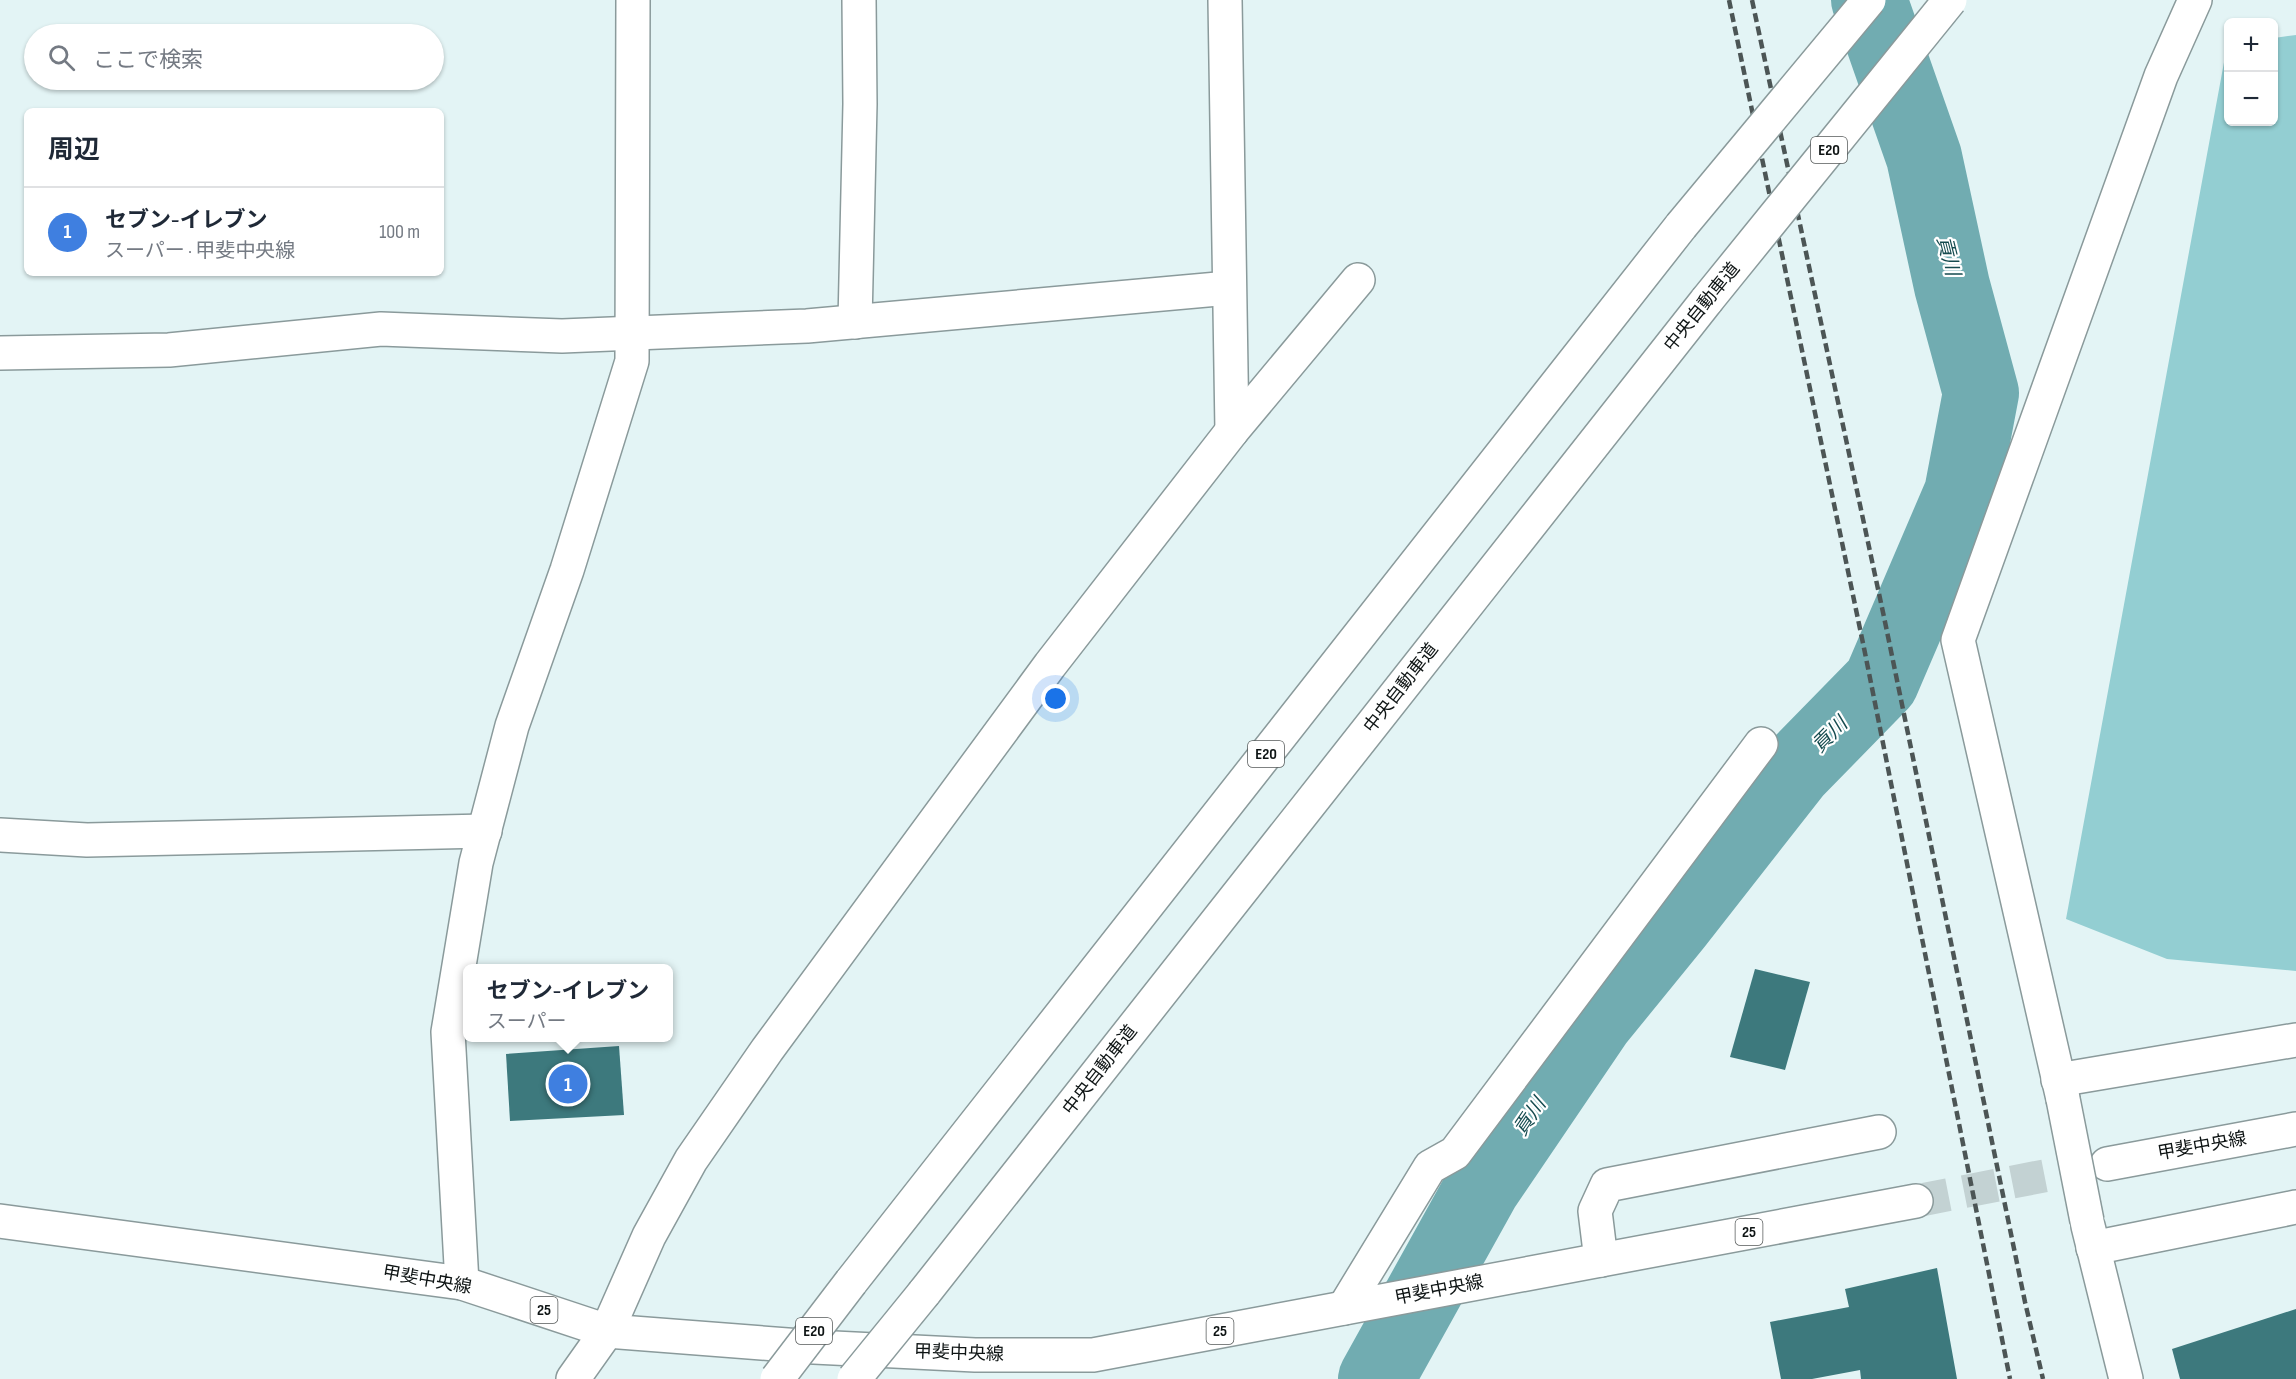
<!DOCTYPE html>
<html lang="ja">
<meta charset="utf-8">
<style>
body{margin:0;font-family:"Sofia Sans Condensed","Noto Sans JP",sans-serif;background:#f6f6f7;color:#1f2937}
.controls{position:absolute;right:18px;top:18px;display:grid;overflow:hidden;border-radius:9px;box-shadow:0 2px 4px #0004}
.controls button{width:54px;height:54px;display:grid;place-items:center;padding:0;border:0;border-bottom:2px solid #e0e1e3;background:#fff;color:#1f2937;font:30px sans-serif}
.you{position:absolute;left:1056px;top:699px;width:21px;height:21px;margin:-15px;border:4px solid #fff;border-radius:50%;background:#1a73e8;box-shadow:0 0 0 9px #1a73e833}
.badge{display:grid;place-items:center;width:39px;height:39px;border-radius:50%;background:#8b4819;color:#fff;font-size:20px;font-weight:700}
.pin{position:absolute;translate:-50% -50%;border:3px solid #fff;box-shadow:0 2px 6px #0006}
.popup{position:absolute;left:463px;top:964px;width:210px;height:78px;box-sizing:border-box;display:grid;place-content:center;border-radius:9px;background:#fff;filter:drop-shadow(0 2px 4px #0005);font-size:20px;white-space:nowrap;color:#747a83}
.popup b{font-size:22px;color:#1f2937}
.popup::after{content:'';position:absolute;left:50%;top:100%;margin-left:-12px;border:12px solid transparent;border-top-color:#fff}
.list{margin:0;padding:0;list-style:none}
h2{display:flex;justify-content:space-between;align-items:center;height:78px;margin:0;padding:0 24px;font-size:26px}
h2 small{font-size:20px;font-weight:400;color:#747a83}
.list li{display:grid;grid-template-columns:39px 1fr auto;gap:18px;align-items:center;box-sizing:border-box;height:90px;padding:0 24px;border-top:2px solid #e0e1e3}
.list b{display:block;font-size:22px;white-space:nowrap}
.list p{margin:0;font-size:20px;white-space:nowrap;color:#747a83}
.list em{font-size:20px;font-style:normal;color:#747a83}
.icon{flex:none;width:33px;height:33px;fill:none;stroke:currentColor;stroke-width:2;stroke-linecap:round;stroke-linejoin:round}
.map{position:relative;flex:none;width:2296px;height:1379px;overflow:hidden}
.search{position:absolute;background:#fff;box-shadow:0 2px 4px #0004;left:24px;top:24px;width:420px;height:66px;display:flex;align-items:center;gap:15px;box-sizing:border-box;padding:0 21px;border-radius:33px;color:#747a83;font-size:22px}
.panel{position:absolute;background:#fff;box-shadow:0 2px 4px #0004;left:24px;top:108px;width:420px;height:168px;border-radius:9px}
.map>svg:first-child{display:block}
.green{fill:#93ced2}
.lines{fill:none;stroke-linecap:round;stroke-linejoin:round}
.river{stroke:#71acb1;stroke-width:76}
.building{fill:#3d797d}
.major-tunnel{stroke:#c3d2d3;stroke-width:33;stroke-dasharray:33 16;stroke-linecap:butt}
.minor-casing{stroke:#8a9a9b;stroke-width:36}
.major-casing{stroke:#8a9a9b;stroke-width:36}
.highway-casing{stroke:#8a9a9b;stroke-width:36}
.minor{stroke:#fff;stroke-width:33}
.major{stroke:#fff;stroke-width:33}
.highway{stroke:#fff;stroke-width:33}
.rail{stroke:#4c5555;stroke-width:4.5;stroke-dasharray:9 4.5;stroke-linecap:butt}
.minor-bridge-casing{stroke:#8a9a9b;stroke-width:36;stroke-linecap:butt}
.highway-bridge-casing{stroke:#8a9a9b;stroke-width:36;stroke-linecap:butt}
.minor-bridge{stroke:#fff;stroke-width:33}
.highway-bridge{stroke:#fff;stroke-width:33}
.labels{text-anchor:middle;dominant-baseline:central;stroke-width:4.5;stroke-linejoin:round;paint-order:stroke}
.shield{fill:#fff;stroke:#565a5a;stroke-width:1.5}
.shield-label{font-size:16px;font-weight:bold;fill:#0e1414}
.street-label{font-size:18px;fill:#0e1414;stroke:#fff}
.water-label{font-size:20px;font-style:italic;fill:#154b4f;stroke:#fff}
</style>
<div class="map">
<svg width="2296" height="1379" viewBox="0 0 2296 1379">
<rect width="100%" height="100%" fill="#e3f4f5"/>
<!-- green -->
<polygon class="green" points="2296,35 2296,971 2167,959 2066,919 2227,46 2228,122 2274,122 2274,38"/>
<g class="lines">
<!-- river -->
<polyline class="river" points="1376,1379 1482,1188 1596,1020 1675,923 1794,771 1881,682 1962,493 1981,393 1952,286 1924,157 1869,0"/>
</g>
<!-- building -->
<g class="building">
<polygon points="1755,969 1810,982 1785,1070 1730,1057"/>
<polygon points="619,1046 624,1115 510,1121 506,1054"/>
<polygon points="1937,1268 1957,1379 1861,1379 1860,1370 1812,1379 1781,1379 1770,1322 1849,1307 1845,1289"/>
<polygon points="2296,1309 2296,1379 2180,1379 2172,1349"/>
</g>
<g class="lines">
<!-- major-tunnel -->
<polyline class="major-tunnel" points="1916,1201 2105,1164"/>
<defs>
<g id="minor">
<polyline points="1225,0 1232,431"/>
<polyline points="855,322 860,104 859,0"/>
<polyline points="0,353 169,350 381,329 562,336 807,326 1229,288"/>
<polyline points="0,835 87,840 485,831"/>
<polyline points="2058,1080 2296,1040"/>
<polyline points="2063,1099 1958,640 2161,76 2195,0"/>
<polyline points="2088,1226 2126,1379"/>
<polyline points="2093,1248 2296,1207"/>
<polyline points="1601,1260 1595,1211 1607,1185 1879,1132"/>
<polyline points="462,1283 448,1032 476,863 512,726 567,570 632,361 633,0"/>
<polyline points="1344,1308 1430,1167 1455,1153 1761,744"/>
<polyline points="573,1379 607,1331 649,1236 691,1160 767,1050 1050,665 1232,431 1358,280"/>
</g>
<g id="major">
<polyline points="2107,1164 2296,1129"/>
<polyline points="0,1221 462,1283 607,1331 814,1347 975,1355 1093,1355 1916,1201"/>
</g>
<g id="highway">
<polyline points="851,1282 1681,226"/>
<polyline points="924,1293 1707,300"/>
</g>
</defs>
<!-- minor casing -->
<use href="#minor" class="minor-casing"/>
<!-- major casing -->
<use href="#major" class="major-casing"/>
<!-- highway casing -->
<use href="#highway" class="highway-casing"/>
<!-- minor -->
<use href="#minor" class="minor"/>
<!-- major -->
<use href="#major" class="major"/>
<!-- highway -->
<use href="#highway" class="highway"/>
<!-- rail -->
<g class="rail">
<polyline points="1729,0 1864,648 2010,1379"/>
<polyline points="1752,0 1884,617 2025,1302 2043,1379"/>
</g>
<defs>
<polyline id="minor-bridge" points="2063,1099 2087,1221"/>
<g id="highway-bridge">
<polyline points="1681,226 1869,0"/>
<polyline points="1707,300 1950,0"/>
<polyline points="777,1379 851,1282"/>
<polyline points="854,1379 924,1293"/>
</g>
</defs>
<!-- minor-bridge casing -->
<use href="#minor-bridge" class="minor-bridge-casing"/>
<!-- highway-bridge casing -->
<use href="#highway-bridge" class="highway-bridge-casing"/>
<!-- minor-bridge -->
<use href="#minor-bridge" class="minor-bridge"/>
<!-- highway-bridge -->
<use href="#highway-bridge" class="highway-bridge"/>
</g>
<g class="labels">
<!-- shield labels -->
<g class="shield">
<rect x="1811" y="137" width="36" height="26" rx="4.5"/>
<rect x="1248" y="741" width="36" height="26" rx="4.5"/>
<rect x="1735.5" y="1219" width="27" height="26" rx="4.5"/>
<rect x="530.5" y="1297" width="27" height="26" rx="4.5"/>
<rect x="796" y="1318" width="36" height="26" rx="4.5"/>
<rect x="1206.5" y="1318" width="27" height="26" rx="4.5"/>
</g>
<g class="shield-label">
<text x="1829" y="150">E20</text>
<text x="1266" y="754">E20</text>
<text x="1749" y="1232">25</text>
<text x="544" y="1310">25</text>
<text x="814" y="1331">E20</text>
<text x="1220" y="1331">25</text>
</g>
<!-- street labels -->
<g class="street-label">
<text transform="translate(1702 307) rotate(-51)">中央自動車道</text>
<text transform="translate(1401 688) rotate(-52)">中央自動車道</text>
<text transform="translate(1100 1070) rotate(-52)">中央自動車道</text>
<text transform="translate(2202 1146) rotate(-10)">甲斐中央線</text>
<text transform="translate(427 1280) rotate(10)">甲斐中央線</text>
<text transform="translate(1439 1290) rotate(-11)">甲斐中央線</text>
<text transform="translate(959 1353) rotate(2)">甲斐中央線</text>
</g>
<!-- water labels -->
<g class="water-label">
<text transform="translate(1948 256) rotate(76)">貢川</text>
<text transform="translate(1830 735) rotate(-45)">貢川</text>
<text transform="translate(1530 1117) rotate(-56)">貢川</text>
</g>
</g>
</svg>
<div class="controls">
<button>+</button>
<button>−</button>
</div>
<div class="you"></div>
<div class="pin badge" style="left:568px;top:1084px;background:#3f7fe0">1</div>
<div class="popup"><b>セブン-イレブン</b>スーパー</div>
<div class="search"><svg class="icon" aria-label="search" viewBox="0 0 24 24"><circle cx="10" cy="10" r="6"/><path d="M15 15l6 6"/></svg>ここで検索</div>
<section class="panel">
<h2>周辺<small></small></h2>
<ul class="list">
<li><span class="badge" style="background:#3f7fe0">1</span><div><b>セブン-イレブン</b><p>スーパー · 甲斐中央線</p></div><em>100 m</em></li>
</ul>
</section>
</div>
